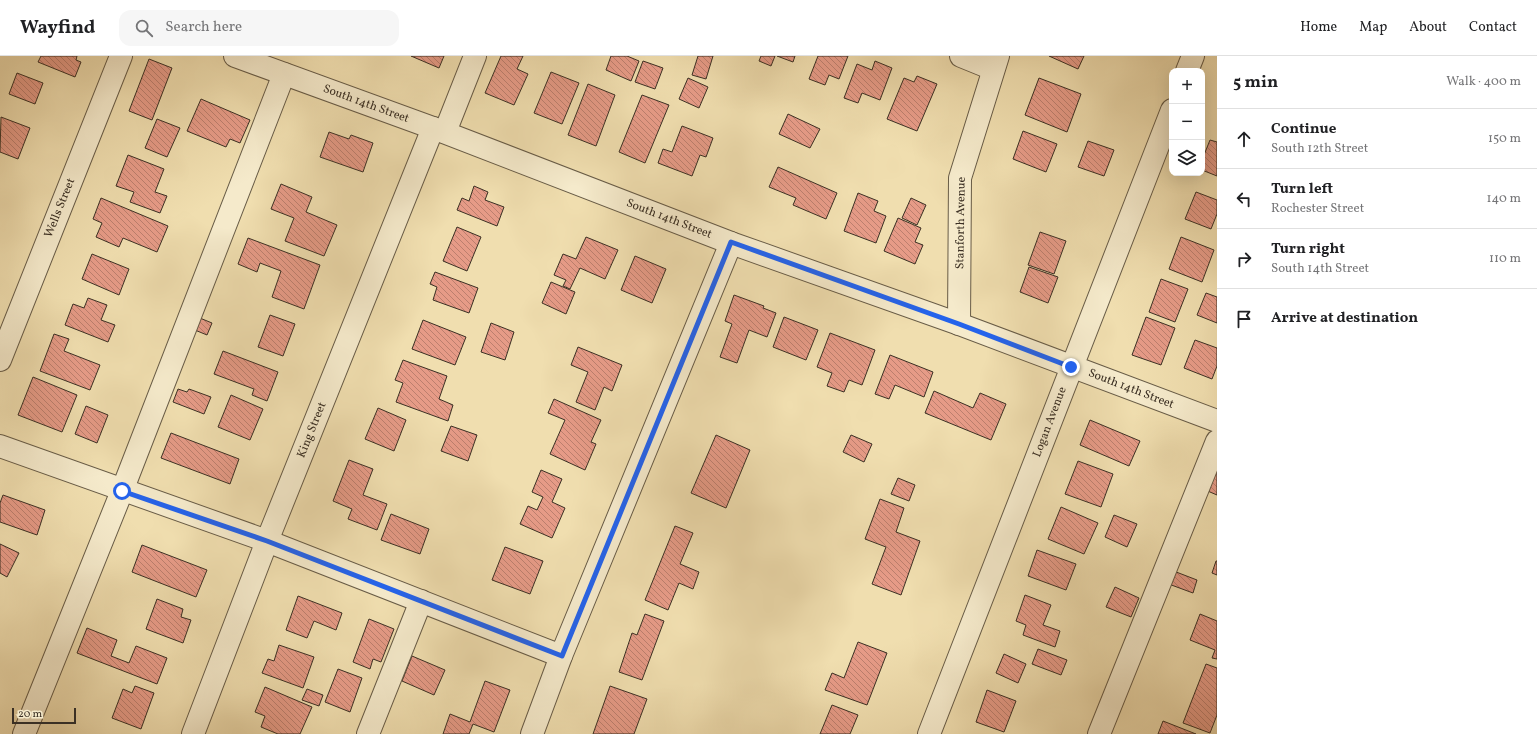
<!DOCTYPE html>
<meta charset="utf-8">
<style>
body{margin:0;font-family:Vollkorn,serif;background:#f6f6f6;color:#202124}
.controls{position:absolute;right:12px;top:12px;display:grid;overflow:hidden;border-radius:8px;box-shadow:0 4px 16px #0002}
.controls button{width:36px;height:36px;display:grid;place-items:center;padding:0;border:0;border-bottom:1px solid #e0e0e0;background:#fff;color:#202124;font:20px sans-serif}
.scale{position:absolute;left:12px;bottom:10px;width:64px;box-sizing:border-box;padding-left:4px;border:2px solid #3b3024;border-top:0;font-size:11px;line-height:14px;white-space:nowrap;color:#3b3024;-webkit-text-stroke:3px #f5eacb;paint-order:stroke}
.stop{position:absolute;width:12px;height:12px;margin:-9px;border:3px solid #2563eb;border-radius:50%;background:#fff}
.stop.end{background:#2563eb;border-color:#fff;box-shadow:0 1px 4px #0008}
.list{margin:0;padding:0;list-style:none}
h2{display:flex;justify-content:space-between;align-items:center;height:52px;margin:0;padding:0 16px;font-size:17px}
h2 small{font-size:13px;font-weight:400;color:#757577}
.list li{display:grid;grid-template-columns:26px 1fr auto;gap:12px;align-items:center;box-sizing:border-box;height:60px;padding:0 16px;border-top:1px solid #e0e0e0}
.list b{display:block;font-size:15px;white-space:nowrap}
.list p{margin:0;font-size:13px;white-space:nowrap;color:#757577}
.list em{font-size:13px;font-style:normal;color:#757577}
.icon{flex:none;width:22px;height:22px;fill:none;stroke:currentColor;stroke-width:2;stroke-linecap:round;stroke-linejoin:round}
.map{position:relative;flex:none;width:1217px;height:678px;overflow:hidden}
header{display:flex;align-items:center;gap:24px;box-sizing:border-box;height:56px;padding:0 20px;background:#fff;border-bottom:1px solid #e0e0e0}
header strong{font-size:19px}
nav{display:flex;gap:22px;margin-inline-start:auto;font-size:14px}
.search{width:280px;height:36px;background:#f6f6f6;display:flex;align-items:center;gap:10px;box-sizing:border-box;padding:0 14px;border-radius:12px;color:#757577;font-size:15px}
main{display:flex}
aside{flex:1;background:#fff}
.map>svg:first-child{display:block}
.building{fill:url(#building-back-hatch);stroke:#3b3024}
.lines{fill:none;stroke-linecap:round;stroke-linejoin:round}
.minor-casing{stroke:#685c47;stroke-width:24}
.minor{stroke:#f5eacb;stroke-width:22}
.route{stroke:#2563eb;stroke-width:5}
.labels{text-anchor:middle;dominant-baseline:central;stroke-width:3;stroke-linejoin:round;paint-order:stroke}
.street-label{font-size:12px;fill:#3b3024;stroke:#f5eacb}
</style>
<header>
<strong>Wayfind</strong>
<div class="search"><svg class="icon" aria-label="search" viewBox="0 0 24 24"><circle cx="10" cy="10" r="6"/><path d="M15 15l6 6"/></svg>Search here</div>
<nav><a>Home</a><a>Map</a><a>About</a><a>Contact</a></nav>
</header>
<main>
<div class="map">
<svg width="1217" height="678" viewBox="0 0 1217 678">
<defs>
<pattern id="building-back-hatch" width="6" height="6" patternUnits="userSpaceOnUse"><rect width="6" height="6" fill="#e69b87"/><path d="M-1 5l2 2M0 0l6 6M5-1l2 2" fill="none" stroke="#bc7f6e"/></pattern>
</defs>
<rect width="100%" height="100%" fill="#f0deaf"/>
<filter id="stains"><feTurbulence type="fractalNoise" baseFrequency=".005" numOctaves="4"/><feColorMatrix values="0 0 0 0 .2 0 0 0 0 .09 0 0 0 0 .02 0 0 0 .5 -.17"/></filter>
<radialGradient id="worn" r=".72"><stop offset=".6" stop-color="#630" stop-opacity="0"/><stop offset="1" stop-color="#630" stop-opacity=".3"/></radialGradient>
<!-- building -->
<g class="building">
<polygon points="41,0 77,0 76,4 81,6 75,21 38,6"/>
<polygon points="411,0 444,0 439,12"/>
<polygon points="501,0 523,0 517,13 528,18 514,49 485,37"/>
<polygon points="611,0 627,0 639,5 631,25 606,14"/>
<polygon points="698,0 713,0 706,23 692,19"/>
<polygon points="761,0 775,0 771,10 759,5"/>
<polygon points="777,0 795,0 793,6"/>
<polygon points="818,0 848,0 839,23 829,19 825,29 809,23"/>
<polygon points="1049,0 1084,0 1078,13"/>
<polygon points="149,3 172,12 152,64 129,55"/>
<polygon points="643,5 663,12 655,33 635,26"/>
<polygon points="875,5 892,12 880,44 862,37 858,47 844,42 857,8 872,14"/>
<polygon points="551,16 579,27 562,68 534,57"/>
<polygon points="17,17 43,27 35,48 9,38"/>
<polygon points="917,20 937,28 917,75 887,63 904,22 914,26"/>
<polygon points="688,22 708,31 699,52 679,43"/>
<polygon points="1039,22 1081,38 1067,76 1025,59"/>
<polygon points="588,28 615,39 596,90 568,79"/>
<polygon points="642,39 669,49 645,107 619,96"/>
<polygon points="201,43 250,64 240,87 230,83 226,91 187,75"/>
<polygon points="788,58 820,73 810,92 779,78"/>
<polygon points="1,61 30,72 18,103 0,96"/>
<polygon points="157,63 180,72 167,101 145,92"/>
<polygon points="682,70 713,82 706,101 700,99 692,120 658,107 663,93 672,96"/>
<polygon points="1023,75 1057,88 1046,116 1013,103"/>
<polygon points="329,76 349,83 351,79 373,87 363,116 320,101"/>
<polygon points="1210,84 1217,86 1217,120 1202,114 1202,104"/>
<polygon points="1088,85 1114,94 1104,120 1078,111"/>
<polygon points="128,99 164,113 155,136 167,140 160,157 130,146 134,136 116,130"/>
<polygon points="778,111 837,137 826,163 793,149 796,142 769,131"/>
<polygon points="281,128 312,141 306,156 337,169 324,200 285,185 294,162 271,153"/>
<polygon points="474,130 488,136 485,144 504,151 497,170 457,154 462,142 469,145"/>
<polygon points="1196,136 1217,144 1217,158 1211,173 1185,163"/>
<polygon points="858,137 878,145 874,155 886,160 876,187 844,175"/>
<polygon points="101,142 168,170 157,196 123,182 119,191 96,181 102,167 93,163"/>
<polygon points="911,142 926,149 917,169 902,162"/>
<polygon points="898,162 921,172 915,186 923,189 915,208 884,195"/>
<polygon points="457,171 481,181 467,215 443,205"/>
<polygon points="1040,176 1066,185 1054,218 1028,209"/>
<polygon points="586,181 618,194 605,223 580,212 570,233 563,230 566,224 554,219 563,198 576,203"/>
<polygon points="1181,181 1214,194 1202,226 1169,213"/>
<polygon points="248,182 320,209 304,253 272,241 281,215 260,207 257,216 238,208"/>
<polygon points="92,198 129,213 119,239 82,223"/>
<polygon points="635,200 666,213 652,247 621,234"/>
<polygon points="1029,211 1058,221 1048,247 1020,236"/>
<polygon points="435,216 478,232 469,257 433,244 437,231 430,228"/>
<polygon points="1161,223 1188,233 1175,266 1149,256"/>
<polygon points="551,226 575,236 566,258 542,247"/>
<polygon points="1206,237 1217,241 1217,267 1197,259"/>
<polygon points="734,239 764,250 763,252 776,257 767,281 749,274 737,307 720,301 732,268 725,265"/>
<polygon points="88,242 107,249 101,264 115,269 108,286 65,269 73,248 84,252"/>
<polygon points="270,259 295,268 283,300 258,291"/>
<polygon points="195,260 212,267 207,279 190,272"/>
<polygon points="784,261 818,274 806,304 773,291"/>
<polygon points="1146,261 1175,272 1161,309 1132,299"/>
<polygon points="423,264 466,281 455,309 412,293"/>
<polygon points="491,267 514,276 505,304 481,296"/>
<polygon points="830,277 875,294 862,329 849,324 844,336 827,330 832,317 817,311"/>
<polygon points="54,278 69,283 64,295 100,309 90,334 40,315"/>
<polygon points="1195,284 1217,292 1217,310 1212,323 1184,312"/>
<polygon points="578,291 622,309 612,335 604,331 595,354 576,346 588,316 571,309"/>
<polygon points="223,295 278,316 267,345 252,339 254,333 214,318"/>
<polygon points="890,299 933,316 924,341 895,329 889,343 875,338"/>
<polygon points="403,304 447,320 439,343 453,349 448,365 396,346 403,327 395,324"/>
<polygon points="33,321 77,339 62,376 18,359"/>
<polygon points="178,333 187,336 189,333 211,341 204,358 173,346"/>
<polygon points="934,335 973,352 980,337 1006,348 991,384 925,357"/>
<polygon points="231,339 263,353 250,384 218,371"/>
<polygon points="554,343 601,364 591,386 596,388 585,414 550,398 565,364 548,357"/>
<polygon points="86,350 108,359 97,387 75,378"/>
<polygon points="378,352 406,364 394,395 365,383"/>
<polygon points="1090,364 1140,385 1129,410 1080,389"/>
<polygon points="451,370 477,379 468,405 441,395"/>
<polygon points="171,377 239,403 230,428 161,402"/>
<polygon points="716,379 750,394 726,452 691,437"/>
<polygon points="851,379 872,388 864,406 843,396"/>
<polygon points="1217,400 1217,439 1203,433"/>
<polygon points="349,404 373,413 363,439 387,448 377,474 348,463 352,453 333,445"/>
<polygon points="1078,405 1113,418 1101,451 1065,438"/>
<polygon points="541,414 562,423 552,446 565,452 552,482 520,468 528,450 537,454 543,441 532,436"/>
<polygon points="898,422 915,429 909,445 891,438"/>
<polygon points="3,439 45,454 37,479 0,466 0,447"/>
<polygon points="880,443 904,452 896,476 920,485 901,539 872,528 886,491 865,483"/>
<polygon points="1061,451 1098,467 1084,498 1048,483"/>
<polygon points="391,458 429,473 420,498 381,484"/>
<polygon points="1114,459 1137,468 1127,491 1105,481"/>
<polygon points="675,470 693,477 680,508 699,516 693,533 679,527 668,554 645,544"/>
<polygon points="0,488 19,497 7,521 0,517"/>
<polygon points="142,489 207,514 196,541 132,516"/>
<polygon points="505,491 543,505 530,538 492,524"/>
<polygon points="1037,494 1076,508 1066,534 1028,520"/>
<polygon points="1216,505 1217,505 1217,519 1212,517"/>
<polygon points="1171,514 1197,524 1193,537 1166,527"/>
<polygon points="1115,531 1139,542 1131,561 1106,551"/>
<polygon points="1025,539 1051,549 1043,569 1060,575 1055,591 1023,579 1026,569 1016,565"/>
<polygon points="298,540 342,557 336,574 314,565 307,582 286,574"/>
<polygon points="157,543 183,553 181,561 191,564 183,587 146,573"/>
<polygon points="645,558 664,565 642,624 619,616 632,577 637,579"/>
<polygon points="1200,558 1217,565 1217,603 1212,602 1215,594 1190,584"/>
<polygon points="369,563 394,573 381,606 373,603 370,613 353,606"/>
<polygon points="87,572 117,584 111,600 129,607 136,590 167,602 157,628 77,597"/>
<polygon points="858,586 887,597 867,649 825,634 832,617 844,622"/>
<polygon points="279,589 314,601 303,632 262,617 268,603 274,605"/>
<polygon points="1038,593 1067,604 1061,619 1032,608"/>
<polygon points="1004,598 1026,608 1018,627 996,617"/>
<polygon points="412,600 445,614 434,639 402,625"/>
<polygon points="1206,608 1217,612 1217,659 1210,677 1183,667"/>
<polygon points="338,613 362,622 350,656 325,646"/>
<polygon points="485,625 510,634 494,676 473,668 469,678 443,678 450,658 470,666"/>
<polygon points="135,630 154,637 141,673 112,662 123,633 132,637"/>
<polygon points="610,630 647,643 634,678 593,678"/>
<polygon points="265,631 312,651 300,678 278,678 261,671 265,660 255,656"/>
<polygon points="307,633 323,639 319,650 302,644"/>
<polygon points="987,634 1016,645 1004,676 976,666"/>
<polygon points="832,649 858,659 850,678 820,678"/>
<polygon points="1163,665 1196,678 1158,678"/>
</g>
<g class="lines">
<defs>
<g id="minor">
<polyline points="235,0 433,72 731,187 959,268 1217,365"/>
<polyline points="961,0 993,13"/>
<polyline points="1187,15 1193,0"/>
<polyline points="445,76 475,0"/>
<polyline points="959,268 960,122 998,0"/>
<polyline points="0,304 121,0"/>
<polyline points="0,390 267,485 561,600"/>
<polyline points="24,678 122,435 284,18"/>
<polyline points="193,678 267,485 433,72"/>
<polyline points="368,678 421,545"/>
<polyline points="532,678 561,600 731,187"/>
<polyline points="929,678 1172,54"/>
<polyline points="1099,678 1217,385"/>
</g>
</defs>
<!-- minor casing -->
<use href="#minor" class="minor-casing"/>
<!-- minor -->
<use href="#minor" class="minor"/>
</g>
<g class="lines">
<!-- route -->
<polyline class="route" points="122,435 267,485 562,600 731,186 959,268 1071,311"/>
</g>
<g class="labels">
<!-- street labels -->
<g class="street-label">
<text transform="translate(366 48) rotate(20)">South 14th Street</text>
<text transform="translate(60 152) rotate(-68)">Wells Street</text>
<text transform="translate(669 163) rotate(21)">South 14th Street</text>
<text transform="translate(961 167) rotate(-89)">Stanforth Avenue</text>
<text transform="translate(1131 333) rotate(21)">South 14th Street</text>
<text transform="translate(1050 366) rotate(-69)">Logan Avenue</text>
<text transform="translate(312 374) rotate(-68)">King Street</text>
</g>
</g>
<rect width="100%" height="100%" filter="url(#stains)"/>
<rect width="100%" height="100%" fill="url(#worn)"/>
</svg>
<div class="controls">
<button>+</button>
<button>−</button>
<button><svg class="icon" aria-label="layers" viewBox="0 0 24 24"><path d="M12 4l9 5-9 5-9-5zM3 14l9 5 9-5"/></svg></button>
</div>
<div class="scale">20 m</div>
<div class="stop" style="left:122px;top:435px"></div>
<div class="stop end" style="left:1071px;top:311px"></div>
</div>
<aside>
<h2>5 min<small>Walk · 400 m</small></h2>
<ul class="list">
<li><svg class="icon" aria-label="ahead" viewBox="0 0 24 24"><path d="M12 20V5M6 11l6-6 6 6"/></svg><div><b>Continue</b><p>South 12th Street</p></div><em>150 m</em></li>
<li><svg class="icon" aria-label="left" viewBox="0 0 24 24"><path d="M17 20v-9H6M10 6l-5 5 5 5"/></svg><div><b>Turn left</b><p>Rochester Street</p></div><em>140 m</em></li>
<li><svg class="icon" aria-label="right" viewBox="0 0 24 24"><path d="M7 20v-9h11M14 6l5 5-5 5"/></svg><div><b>Turn right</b><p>South 14th Street</p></div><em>110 m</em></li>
<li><svg class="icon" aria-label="arrive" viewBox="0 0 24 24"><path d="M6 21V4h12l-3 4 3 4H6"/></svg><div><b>Arrive at destination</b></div></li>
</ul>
</aside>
</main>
